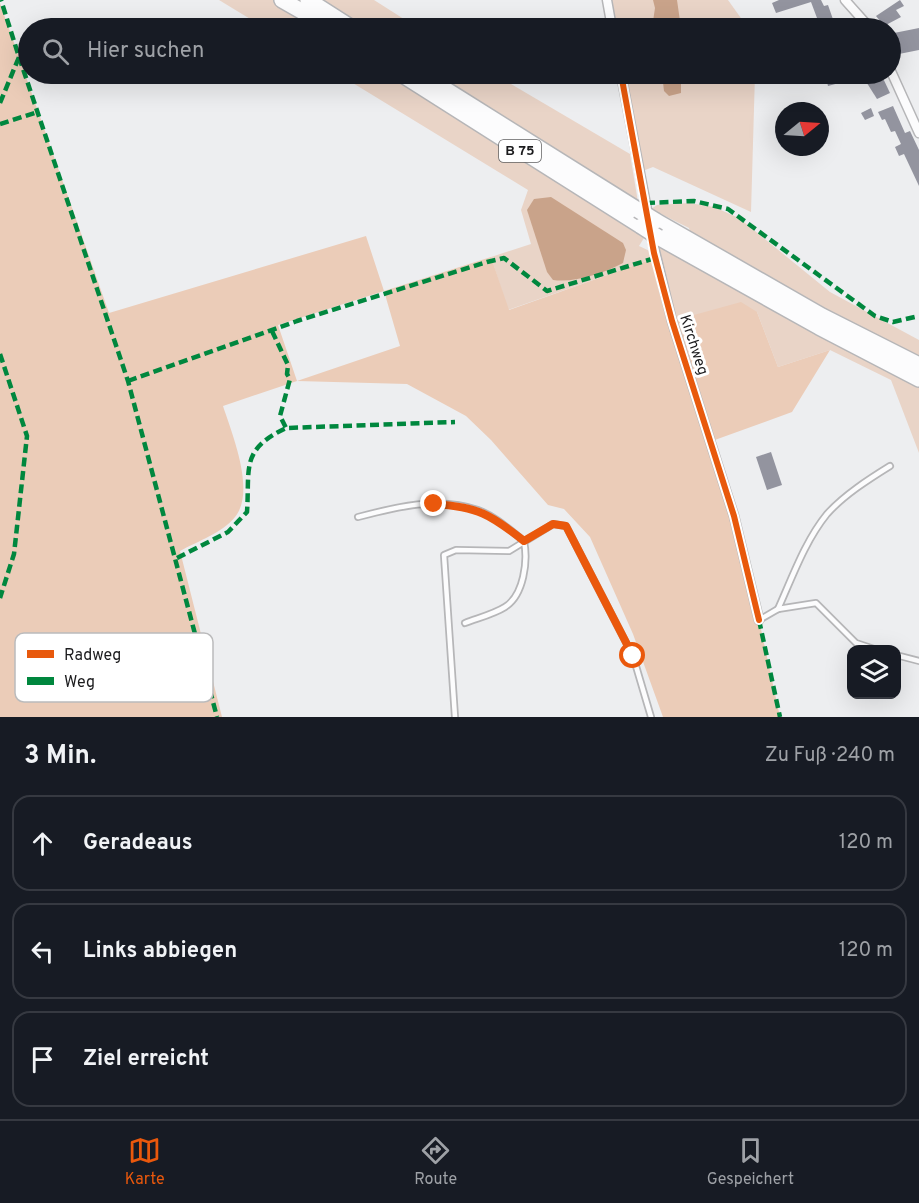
<!DOCTYPE html>
<html lang="de">
<meta charset="utf-8">
<style>
body{margin:0;font-family:Overpass,sans-serif;background:#242831;color:#f1f3f6}
.controls{position:absolute;right:18px;bottom:18px;display:grid;overflow:hidden;border-radius:12px;box-shadow:0 6px 24px #0002}
.controls button{width:54px;height:54px;display:grid;place-items:center;padding:0;border:0;border-bottom:2px solid #363941;background:#171b24;color:#f1f3f6;font:30px sans-serif}
.compass{position:absolute;left:775px;top:102px;width:54px;height:54px;border-radius:50%;background:#171b24;box-shadow:0 6px 24px #0002;rotate:72deg}
.stop{position:absolute;width:18px;height:18px;margin:-14px;border:4px solid #ea580c;border-radius:50%;background:#fff}
.stop.end{background:#ea580c;border-color:#fff;box-shadow:0 2px 6px #0008}
.list{margin:0;padding:0;list-style:none}
h2{display:flex;justify-content:space-between;align-items:center;height:78px;margin:0;padding:0 24px;font-size:26px}
h2 small{font-size:20px;font-weight:400;color:#9ea1a6}
.list li{display:grid;grid-template-columns:39px 1fr auto;gap:18px;align-items:center;box-sizing:border-box;height:96px;margin:0 12px 12px;padding:0 12px;border:2px solid #363941;border-radius:18px}
.list b{display:block;font-size:22px;white-space:nowrap}
.list em{font-size:20px;font-style:normal;color:#9ea1a6}
.icon{flex:none;width:33px;height:33px;fill:none;stroke:currentColor;stroke-width:2;stroke-linecap:round;stroke-linejoin:round}
.map{position:relative;flex:none;width:919px;height:717px;overflow:hidden}
.search{position:absolute;background:#171b24;box-shadow:0 6px 24px #0002;left:18px;right:18px;top:18px;height:66px;display:flex;align-items:center;gap:15px;box-sizing:border-box;padding:0 21px;border-radius:33px;color:#9ea1a6;font-size:22px}
.sheet{height:402px;background:#171b24}
nav{display:flex;justify-content:space-around;align-items:center;box-sizing:border-box;height:84px;border-top:2px solid #363941;background:#171b24;font-size:16px;color:#9ea1a6}
nav a{display:grid;justify-items:center;gap:3px}
nav .on{color:#ea580c}
.map>svg:first-child{display:block}
.green{fill:#e9d4c7}
.forest{fill:#ebccb8;fill-rule:evenodd}
.water{fill:#c9a38a}
.building{fill:#93949f}
.lines{fill:none;stroke-linecap:round;stroke-linejoin:round}
.lane-casing{stroke:#b6b6b8;stroke-width:8}
.street-casing{stroke:#b6b6b8;stroke-width:11}
.highway-casing{stroke:#b6b6b8;stroke-width:18}
.lane{stroke:#fcfcfd;stroke-width:4.5}
.street{stroke:#fcfcfd;stroke-width:8}
.highway{stroke:#fcfcfd;stroke-width:15}
.highway-bridge-casing{stroke:#b6b6b8;stroke-width:18;stroke-linecap:butt}
.highway-bridge{stroke:#fcfcfd;stroke-width:15}
.quiet{stroke:#00873e;stroke-width:4.5;stroke-dasharray:9 4.5;stroke-linecap:butt}
.cycleway-casing{stroke:#fff;stroke-width:10}
.cycleway{stroke:#e8590c;stroke-width:6}
.route{stroke:#ea580c;stroke-width:8}
.labels{text-anchor:middle;dominant-baseline:central;stroke-width:6;stroke-linejoin:round;paint-order:stroke}
.shield{fill:#fff;stroke:#606062;stroke-width:1.5}
.shield-label{font-size:14px;font-weight:bold;fill:#1c1c1e}
.street-label{font-size:15px;fill:#1c1c1e;stroke:#fff}
.key{fill:#fff;stroke:#bbbbbc;stroke-width:1.5}
.key-label{font-size:16px;fill:#1c1c1e}
</style>
<div class="map">
<svg width="919" height="717" viewBox="0 0 919 717">
<rect width="100%" height="100%" fill="#edeef0"/>
<!-- green -->
<g class="green">
<polygon points="219,0 274,0 321,28 265,28"/>
<polygon points="317,0 374,0 418,28 360,28"/>
<polygon points="607,0 728,0 748,28 612,28"/>
<polygon points="338,74 390,74 644,238 639,246 654,253 655,258 508,310 491,257 531,244 521,210 528,190"/>
<polygon points="429,74 494,74 630,154 638,202"/>
<polygon points="621,74 755,74 751,212 653,167 640,172"/>
<polygon points="689,203 714,207 739,218 830,292 919,340 919,359 889,345 691,236 689,228 651,209 657,205"/>
<polygon points="656,244 919,383 919,453 891,380 830,350 778,367 757,312 675,320"/>
</g>
<!-- forest -->
<path class="forest" d="M0,3L109,313L366,236L384,291L491,257L509,310L655,258L672,321L741,302L757,312L778,367L830,350L792,412L712,441L759,620L780,717H663L633,634L590,537L564,509L548,505L491,440L466,416L407,384L297,381L223,406C232,434 256,491 235,517C222,533 198,541 180,551L222,717H0ZM384,291L400,346L297,381L278,325Z"/>
<!-- water -->
<g class="water">
<polygon points="653,0 677,0 681,28 652,28 655,8"/>
<polygon points="662,74 681,74 681,93 669,96 664,91"/>
<path d="M551,197L623,243L626,250L623,263C604,273 575,283 553,280L547,272L527,210L534,199Z"/>
</g>
<!-- building -->
<g class="building">
<polygon points="779,0 821,0 824,6 828,5 836,28 828,28 827,24 820,26 811,2 776,13 772,3"/>
<polygon points="900,0 904,6 896,10 901,17 884,26 876,16"/>
<polygon points="919,28 919,50 899,54 894,33"/>
<polygon points="825,74 836,74 839,83 828,86"/>
<polygon points="881,74 890,93 877,99 865,80"/>
<polygon points="893,106 905,133 910,131 919,150 919,186 904,154 899,156 895,147 901,144 895,131 891,132 885,119 882,120 878,112"/>
<polygon points="871,108 874,116 865,120 861,113"/>
<polygon points="771,452 782,485 767,490 756,457"/>
</g>
<g class="lines">
<defs>
<g id="lane">
<path d="M358,517C396,507 439,496 478,510C495,516 510,530 524,541C528,561 524,595 505,607C494,614 478,618 465,623"/>
<path d="M778,609C792,578 805,541 827,514C844,495 869,479 890,466"/>
<polyline points="759,620 778,609 816,603 856,643 877,650"/>
<polyline points="896,655 919,661"/>
<polyline points="455,717 444,555 456,550 509,551 553,524 566,526 633,656 651,717"/>
</g>
<g id="street">
<polyline points="607,0 612,28"/>
<polyline points="845,0 870,28"/>
<polyline points="890,69 919,133"/>
<polyline points="621,74 648,215"/>
<polyline points="650,231 672,321 734,516 759,620"/>
</g>
<g id="highway">
<polyline points="282,0 331,28"/>
<polyline points="308,0 352,28"/>
<polyline points="401,74 641,226"/>
<polyline points="421,74 638,210"/>
<polyline points="656,221 822,316 919,365"/>
<polyline points="658,237 819,327 919,379"/>
</g>
</defs>
<!-- lane casing -->
<use href="#lane" class="lane-casing"/>
<!-- street casing -->
<use href="#street" class="street-casing"/>
<!-- highway casing -->
<use href="#highway" class="highway-casing"/>
<!-- lane -->
<use href="#lane" class="lane"/>
<!-- street -->
<use href="#street" class="street"/>
<!-- highway -->
<use href="#highway" class="highway"/>
<defs>
<g id="highway-bridge">
<polyline points="638,210 656,221"/>
<polyline points="641,226 658,237"/>
</g>
</defs>
<!-- highway-bridge casing -->
<use href="#highway-bridge" class="highway-bridge-casing"/>
<!-- highway-bridge -->
<use href="#highway-bridge" class="highway-bridge"/>
<!-- quiet -->
<g class="quiet">
<polyline points="19,57 128,381 217,717"/>
<polyline points="0,103 19,57 1,0"/>
<polyline points="0,124 38,112"/>
<polyline points="646,203 694,201 728,209 875,316 893,322 919,316"/>
<polyline points="272,331 288,365 287,374 290,379 280,416 286,428"/>
<polyline points="0,354 27,436 14,554 0,598"/>
<polyline points="128,381 297,321 487,262 504,258 547,291 655,258"/>
<path d="M177,558L228,532L247,512C250,468 240,450 286,428L455,422"/>
<polyline points="759,620 780,717"/>
</g>
<defs>
<polyline id="cycleway" points="621,74 654,253 672,321 734,516 759,620"/>
</defs>
<!-- cycleway casing -->
<use href="#cycleway" class="cycleway-casing"/>
<!-- cycleway -->
<use href="#cycleway" class="cycleway"/>
</g>
<g class="lines">
<!-- route -->
<path class="route" d="M434,504C478,507 490,514 524,541L553,524L566,526L633,656"/>
</g>
<g class="labels">
<!-- shield labels -->
<rect class="shield" x="499" y="140" width="42" height="22" rx="4.5"/>
<g class="shield-label">
<text x="520" y="151">B 75</text>
</g>
<!-- street labels -->
<g class="street-label">
<text transform="translate(693 345) rotate(72)">Kirchweg</text>
</g>
</g>
<!-- legend -->
<rect x="15" y="633" width="198" height="69" rx="9" class="key"/>
<rect x="27" y="650" width="27" height="8" fill="#e8590c"/>
<rect x="27" y="677" width="27" height="8" fill="#00873e"/>
<g class="key-label">
<text x="64" y="660">Radweg</text>
<text x="64" y="687">Weg</text>
</g>
</svg>
<div class="controls">
<button><svg class="icon" aria-label="layers" viewBox="0 0 24 24"><path d="M12 4l9 5-9 5-9-5zM3 14l9 5 9-5"/></svg></button>
</div>
<svg class="compass" viewBox="-18 -18 36 36"><path d="M0-13l5 13h-10z" fill="#e53935"/><path d="M0 13l5-13h-10z" fill="#9ea1a6"/></svg>
<div class="stop" style="left:633px;top:656px"></div>
<div class="stop end" style="left:434px;top:504px"></div>
<div class="search"><svg class="icon" aria-label="search" viewBox="0 0 24 24"><circle cx="10" cy="10" r="6"/><path d="M15 15l6 6"/></svg>Hier suchen</div>
</div>
<section class="sheet">
<h2>3 Min.<small>Zu Fuß · 240 m</small></h2>
<ul class="list">
<li><svg class="icon" aria-label="ahead" viewBox="0 0 24 24"><path d="M12 20V5M6 11l6-6 6 6"/></svg><div><b>Geradeaus</b></div><em>120 m</em></li>
<li><svg class="icon" aria-label="left" viewBox="0 0 24 24"><path d="M17 20v-9H6M10 6l-5 5 5 5"/></svg><div><b>Links abbiegen</b></div><em>120 m</em></li>
<li><svg class="icon" aria-label="arrive" viewBox="0 0 24 24"><path d="M6 21V4h12l-3 4 3 4H6"/></svg><div><b>Ziel erreicht</b></div></li>
</ul>
</section>
<nav>
<a class="on"><svg class="icon" aria-label="map" viewBox="0 0 24 24"><path d="M3 6l6-2 6 2 6-2v14l-6 2-6-2-6 2zM9 4v14M15 6v14"/></svg>Karte</a>
<a><svg class="icon" aria-label="directions" viewBox="0 0 24 24"><path d="M12 3l9 9-9 9-9-9zM9 14v-3h6M13 9l2 2-2 2"/></svg>Route</a>
<a><svg class="icon" aria-label="saved" viewBox="0 0 24 24"><path d="M7 4h10v16l-5-4-5 4z"/></svg>Gespeichert</a>
</nav>
